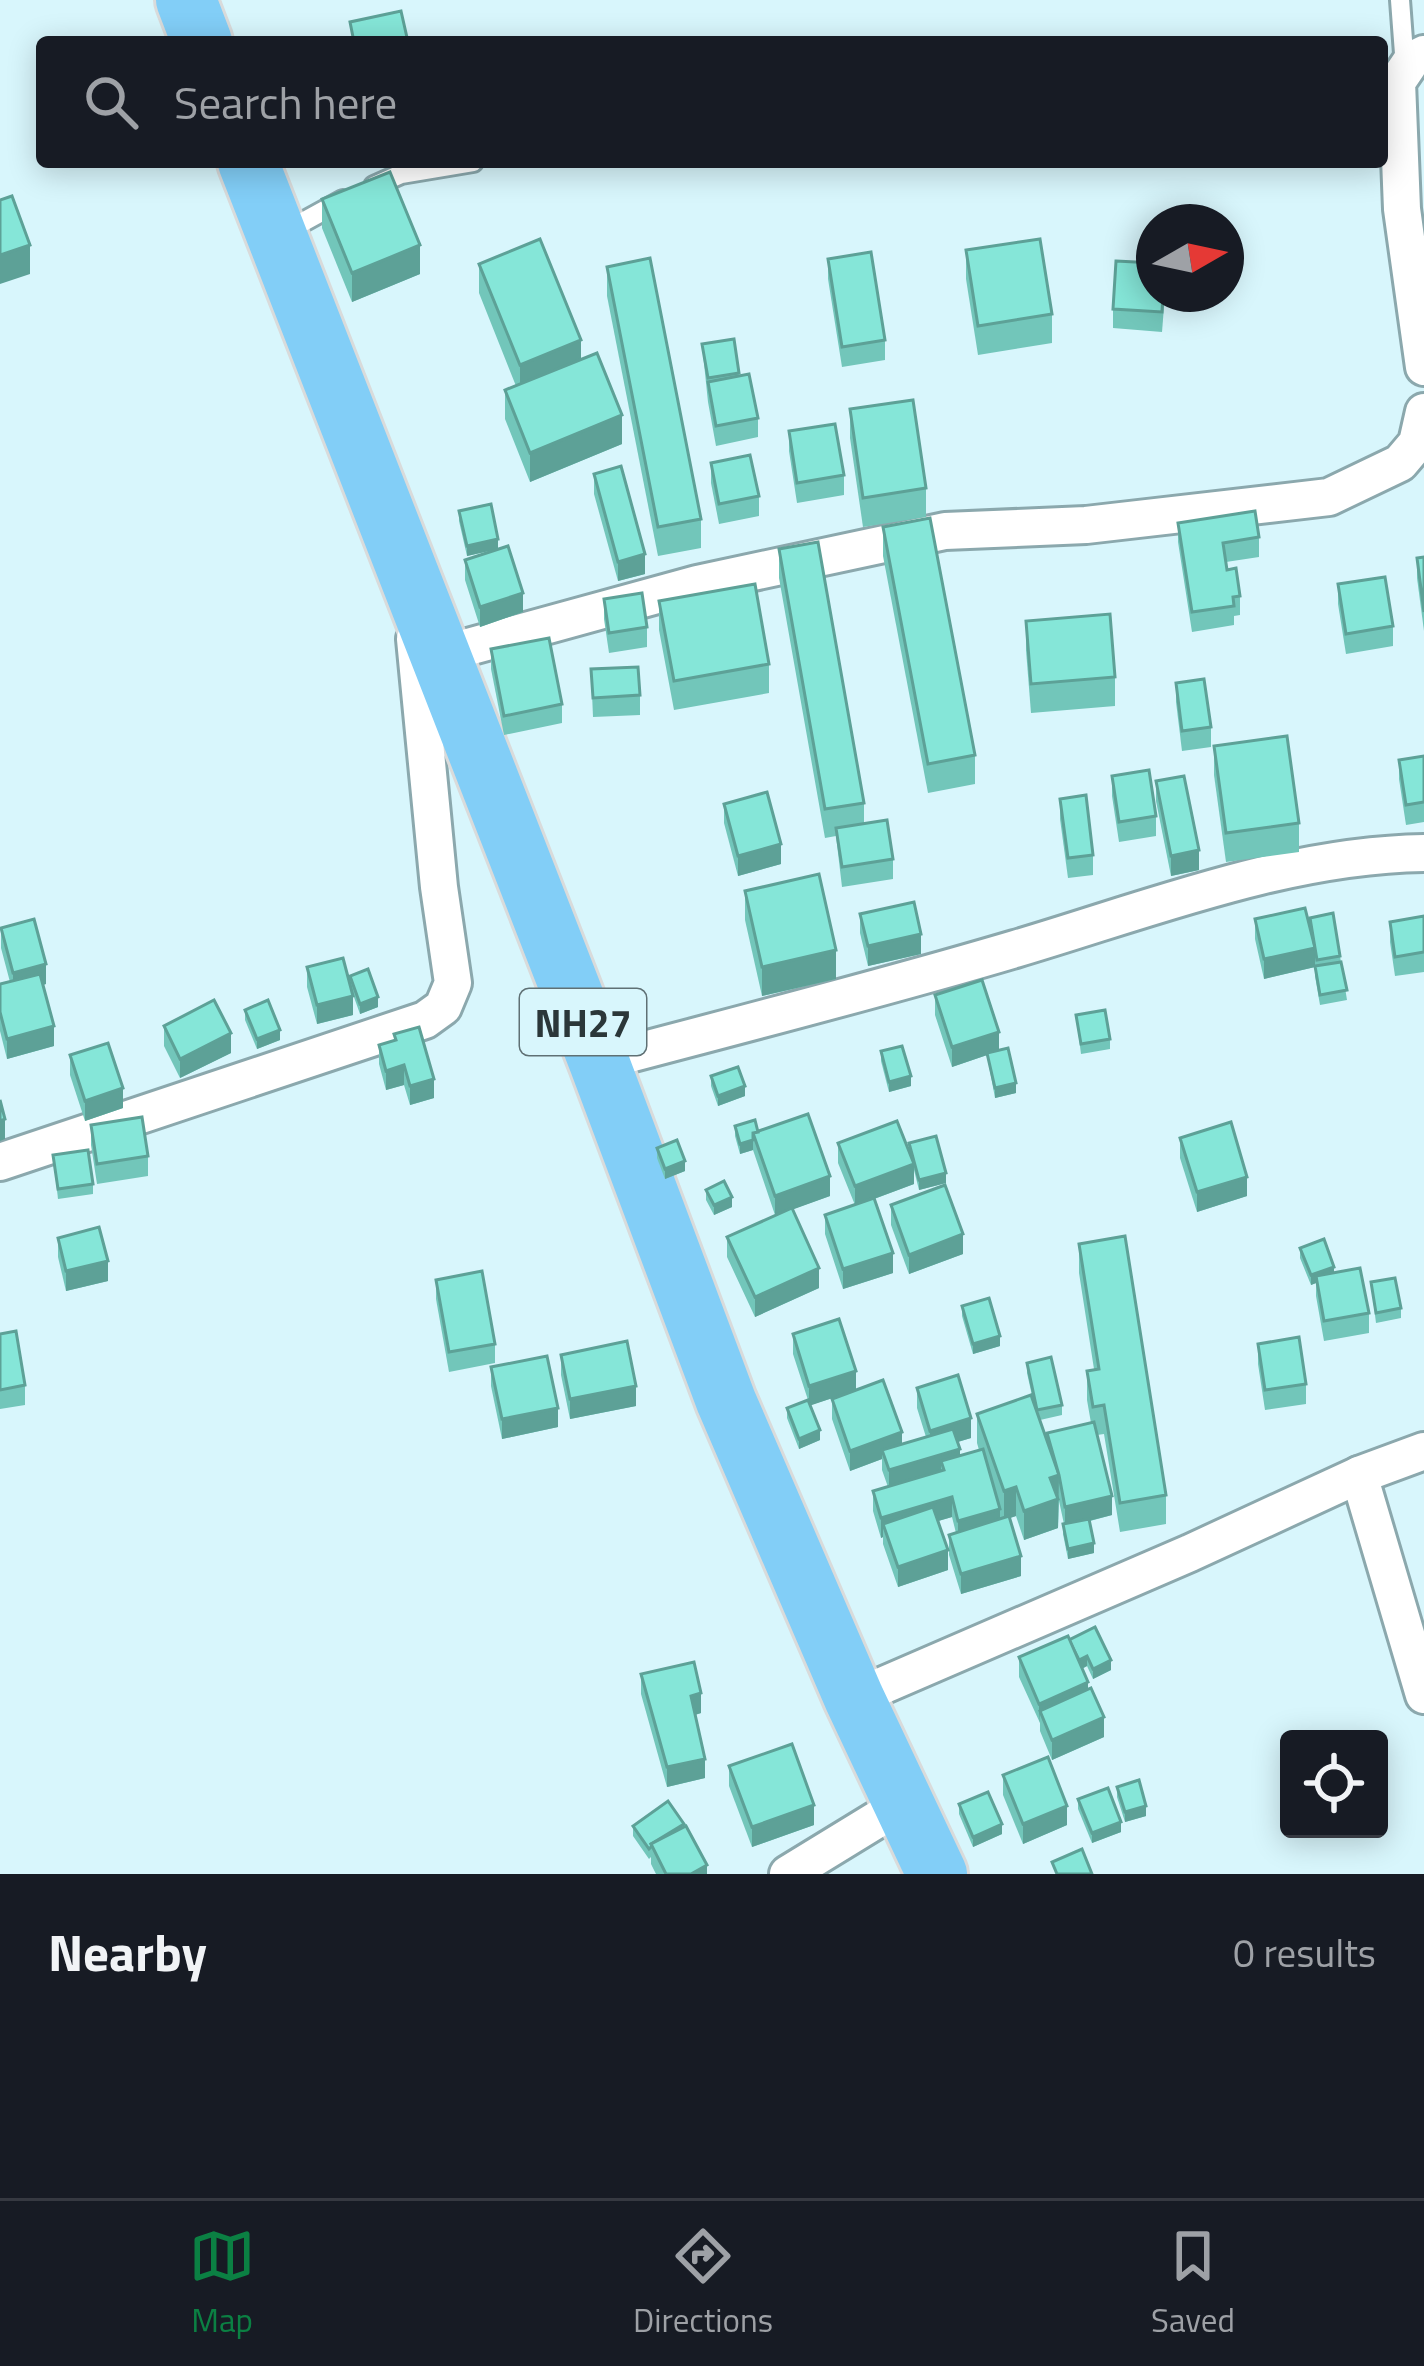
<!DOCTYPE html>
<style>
body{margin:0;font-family:"Titillium Web",sans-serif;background:#20242c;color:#f1f3f6}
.controls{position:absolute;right:36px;bottom:36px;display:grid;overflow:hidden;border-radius:12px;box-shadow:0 6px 30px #0003}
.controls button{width:108px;height:108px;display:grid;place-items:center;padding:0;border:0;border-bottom:3px solid #363941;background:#171b24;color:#f1f3f6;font:60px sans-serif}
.compass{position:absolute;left:1136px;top:204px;width:108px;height:108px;border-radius:50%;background:#171b24;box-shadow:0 6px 30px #0003;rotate:81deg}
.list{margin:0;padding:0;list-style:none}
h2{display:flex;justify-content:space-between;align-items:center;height:156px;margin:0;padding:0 48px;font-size:51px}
h2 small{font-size:39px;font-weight:400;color:#9ea1a6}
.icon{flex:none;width:66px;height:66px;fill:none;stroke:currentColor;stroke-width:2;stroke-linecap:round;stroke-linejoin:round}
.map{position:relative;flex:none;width:1424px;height:1874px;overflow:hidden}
.search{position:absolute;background:#171b24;box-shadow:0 6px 30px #0003;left:36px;right:36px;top:36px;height:132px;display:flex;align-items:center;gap:30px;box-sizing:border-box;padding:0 42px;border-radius:12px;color:#9ea1a6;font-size:45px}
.sheet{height:324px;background:#171b24}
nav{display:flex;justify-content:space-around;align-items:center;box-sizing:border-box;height:168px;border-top:3px solid #363941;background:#171b24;font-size:33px;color:#9ea1a6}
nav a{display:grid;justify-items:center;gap:6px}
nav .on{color:#0b8043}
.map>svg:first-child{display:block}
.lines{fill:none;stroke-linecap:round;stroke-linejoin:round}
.service-casing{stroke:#8ba8ad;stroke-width:24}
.minor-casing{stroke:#8ba8ad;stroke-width:42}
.trunk-casing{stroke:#d9dbdb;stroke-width:66}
.service{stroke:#fff;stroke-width:18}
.minor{stroke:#fff;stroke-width:36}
.trunk{stroke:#82cef7;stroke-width:60}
.wall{fill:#72c6ba}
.shaded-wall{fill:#5da197}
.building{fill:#85e6d8;stroke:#5da197;stroke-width:3}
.labels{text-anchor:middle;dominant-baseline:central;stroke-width:9;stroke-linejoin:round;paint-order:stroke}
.shield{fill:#d8f6fc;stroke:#5f7074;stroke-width:3}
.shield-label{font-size:39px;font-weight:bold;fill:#2b3739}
</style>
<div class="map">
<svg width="1424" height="1874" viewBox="0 0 1424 1874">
<rect width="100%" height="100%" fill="#d8f6fc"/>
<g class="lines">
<defs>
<g id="service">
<polyline points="1400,0 1405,67"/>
<polyline points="374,186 401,174 473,162"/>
<polyline points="283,233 343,200"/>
</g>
<g id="minor">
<polyline points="1424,54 1412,60 1397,82 1402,209 1424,367"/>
<polyline points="439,655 697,584 945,531 1086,525 1329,497 1400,463 1417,443 1424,412"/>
<path d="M599,1062C738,1025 877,990 1015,949C1147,910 1285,855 1424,853"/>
<polyline points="0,1162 425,1020 443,1007 453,983 439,887 415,639"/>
<polyline points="1359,1475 1424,1695"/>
<polyline points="854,1698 1190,1553 1359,1475 1424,1451"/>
<polyline points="788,1874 904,1803"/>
</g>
<g id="trunk">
<polyline points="186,0 202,42"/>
<polyline points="248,162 599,1062 726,1401 854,1698 937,1874"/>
</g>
</defs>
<!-- service casing -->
<use href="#service" class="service-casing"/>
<!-- minor casing -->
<use href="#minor" class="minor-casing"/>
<!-- trunk casing -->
<use href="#trunk" class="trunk-casing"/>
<!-- service -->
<use href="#service" class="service"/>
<!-- minor -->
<use href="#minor" class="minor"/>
<!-- trunk -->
<use href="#trunk" class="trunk"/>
</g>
<!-- wall -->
<g class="wall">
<polygon points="322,199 420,274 352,302 322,228"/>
<polygon points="966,250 1052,314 1052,343 978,355 966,279"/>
<polygon points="828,259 885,340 885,360 842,367 828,279"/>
<polygon points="479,264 581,359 622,444 530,482 505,419 505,390 516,386 479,293"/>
<polygon points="607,267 701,519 701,548 658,556 607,296"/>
<polygon points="1165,294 1162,332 1113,328 1113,309"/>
<polygon points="734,339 739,376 758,418 758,437 716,446 708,402 702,344"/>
<polygon points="850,409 926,488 926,517 863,527 850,438"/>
<polygon points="789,431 844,475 844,495 797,503 789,451"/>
<polygon points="711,463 759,496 759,516 719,524 711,483"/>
<polygon points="594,474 645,574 618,581 594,494"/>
<polygon points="459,511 498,549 523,612 480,627 465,580 465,560 498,549 467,556 459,521"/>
<polygon points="1178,523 1259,537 1259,557 1226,562 1227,570 1240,596 1240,615 1234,616 1234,625 1192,632 1178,542"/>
<polygon points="883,527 975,755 975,784 928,793 883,556"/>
<polygon points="779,549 864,803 864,824 893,859 893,879 842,887 836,836 825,838 779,578"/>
<polygon points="1424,557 1424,631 1417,578 1417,558"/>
<polygon points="1338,584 1393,626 1393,646 1346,654 1338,604"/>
<polygon points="604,599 647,627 647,647 609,653 604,619"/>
<polygon points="659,601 769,664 769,693 674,710 659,630"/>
<polygon points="1026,621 1115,677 1115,706 1031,713 1026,650"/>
<polygon points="491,649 562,704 562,723 504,735 491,669"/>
<polygon points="591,669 640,695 640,715 593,717"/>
<polygon points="1176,683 1211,727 1211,747 1182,751 1176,702"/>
<polygon points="1214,746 1299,823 1299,852 1226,862 1214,775"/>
<polygon points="1424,756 1424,822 1406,825 1399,779 1399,760"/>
<polygon points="1112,776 1156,816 1156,836 1119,842 1112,796"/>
<polygon points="1156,781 1199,870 1171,876 1156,801"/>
<polygon points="1060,799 1093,855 1093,875 1068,878 1060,819"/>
<polygon points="724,804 781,864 738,876 724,823"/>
<polygon points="745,891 836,979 762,996 745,920"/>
<polygon points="860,914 921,954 868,966 860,933"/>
<polygon points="1424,916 1424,972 1395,976 1390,942 1390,922"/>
<polygon points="1255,919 1310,925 1340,956 1347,1000 1320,1005 1315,976 1315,958 1315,967 1264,979 1255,939"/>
<polygon points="1,928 46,984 43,985 54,1046 7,1059 0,1031 0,984 10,982 1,948"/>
<polygon points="307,967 350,986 350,976 378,1007 360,1014 350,986 353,1015 317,1024 307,987"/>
<polygon points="935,995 999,1050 1016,1093 995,1098 987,1055 952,1067 935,1015"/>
<polygon points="245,1010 280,1040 257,1049 245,1020"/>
<polygon points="1076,1015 1110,1039 1110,1049 1081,1054"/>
<polygon points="164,1026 231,1053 180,1078 164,1046"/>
<polygon points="394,1034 434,1098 410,1105 404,1085 386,1090 379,1064 379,1045 394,1040"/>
<polygon points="881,1051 911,1086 889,1092 881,1061"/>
<polygon points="70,1055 123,1108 85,1121 70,1075"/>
<polygon points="711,1076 745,1096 718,1106 711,1086"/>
<polygon points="91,1125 148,1156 148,1176 97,1184 91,1145"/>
<polygon points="735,1126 758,1132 830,1196 793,1209 819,1288 755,1317 727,1257 727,1237 775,1215 753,1150 740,1154 735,1136"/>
<polygon points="1180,1138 1247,1196 1197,1212 1180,1158"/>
<polygon points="838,1143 909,1151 909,1143 946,1183 919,1190 914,1170 914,1184 874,1199 893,1273 843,1289 825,1234 825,1215 855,1205 838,1163"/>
<polygon points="657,1148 685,1171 665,1179 657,1158"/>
<polygon points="53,1155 93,1184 93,1194 58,1199"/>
<polygon points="706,1190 732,1207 714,1215 706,1200"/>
<polygon points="891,1205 963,1254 909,1274 891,1225"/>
<polygon points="58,1238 108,1281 66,1291 58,1257"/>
<polygon points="1079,1244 1166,1495 1166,1524 1120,1532 1104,1434 1097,1435 1112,1515 1090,1521 1094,1553 1068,1559 1063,1534 1064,1524 1059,1501 1058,1528 1024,1540 1016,1516 1010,1518 1021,1576 961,1594 949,1555 949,1535 956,1533 952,1517 938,1521 948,1570 898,1587 883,1544 883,1537 881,1538 873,1511 873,1491 888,1487 882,1470 882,1459 850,1471 832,1419 832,1399 849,1393 810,1405 820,1440 799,1449 787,1418 787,1408 808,1400 793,1354 793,1334 856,1390 902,1444 926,1437 917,1408 917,1388 971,1438 958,1442 960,1456 979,1450 977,1443 977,1414 1033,1400 1027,1373 1027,1363 1062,1405 1062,1415 1040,1420 1047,1442 1047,1433 1091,1423 1087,1400 1087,1371 1094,1369 1079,1273"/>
<polygon points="1300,1248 1334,1273 1369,1313 1369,1333 1324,1341 1316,1296 1316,1283 1311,1285 1300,1258"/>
<polygon points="436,1280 495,1344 495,1363 449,1372 436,1299"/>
<polygon points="1371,1282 1401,1308 1401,1318 1376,1323"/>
<polygon points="962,1306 1000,1346 973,1354 962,1316"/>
<polygon points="0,1334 25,1385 25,1405 0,1409"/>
<polygon points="1258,1344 1306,1384 1306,1404 1265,1410 1258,1364"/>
<polygon points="561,1355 636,1406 570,1419 561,1375"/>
<polygon points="491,1367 558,1427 502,1439 491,1386"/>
<polygon points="1069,1639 1111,1670 1093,1679 1087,1666 1082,1669 1104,1737 1052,1760 1040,1731 1040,1723 1019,1677 1019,1657"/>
<polygon points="641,1674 701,1713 695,1715 705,1778 667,1787 641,1694"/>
<polygon points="729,1766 814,1825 752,1847 729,1786"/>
<polygon points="1003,1775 1067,1825 1023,1844 1003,1795"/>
<polygon points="1117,1787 1146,1816 1125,1822 1117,1797"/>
<polygon points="1078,1799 1121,1832 1092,1843 1078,1809"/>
<polygon points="959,1804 1002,1834 973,1847 959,1814"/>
<polygon points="633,1826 684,1827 707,1874 656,1874 651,1864 651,1857 649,1859 633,1836"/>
</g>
<!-- shaded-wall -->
<g class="shaded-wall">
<polygon points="30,245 30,274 0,284 0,255"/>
<polygon points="420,245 420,274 352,302 352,273"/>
<polygon points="581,340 581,369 520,394 520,365"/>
<polygon points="622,415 622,444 530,482 530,453"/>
<polygon points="498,539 498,549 467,556 467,546"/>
<polygon points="645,554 645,574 618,581 618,562"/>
<polygon points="523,593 523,612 480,627 480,607"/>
<polygon points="781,844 781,864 738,876 738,856"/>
<polygon points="1199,850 1199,870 1171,876 1171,856"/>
<polygon points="921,934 921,954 868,966 868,946"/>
<polygon points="1315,948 1315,967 1264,979 1264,959"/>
<polygon points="836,950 836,979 762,996 762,967"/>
<polygon points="46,964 46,984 13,992 13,973"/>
<polygon points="353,996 353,1015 317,1024 317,1005"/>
<polygon points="378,997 378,1007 360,1014 360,1004"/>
<polygon points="54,1026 54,1046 7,1059 7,1039"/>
<polygon points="280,1030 280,1040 257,1049 257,1039"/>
<polygon points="999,1032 999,1051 952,1067 952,1047"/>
<polygon points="231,1033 231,1053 180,1078 180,1059"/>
<polygon points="404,1065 404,1085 386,1090 386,1071"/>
<polygon points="911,1076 911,1086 889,1092 889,1082"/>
<polygon points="434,1079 434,1098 410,1105 410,1086"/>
<polygon points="1016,1083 1016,1093 995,1098 995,1088"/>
<polygon points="745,1086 745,1096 718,1106 718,1096"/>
<polygon points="123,1088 123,1108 85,1121 85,1101"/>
<polygon points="5,1119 5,1139 0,1141 0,1121"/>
<polygon points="753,1140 753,1150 740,1154 740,1144"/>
<polygon points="685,1161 685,1171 665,1179 665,1169"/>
<polygon points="914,1164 914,1184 855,1206 855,1186"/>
<polygon points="946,1173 946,1183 919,1190 919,1180"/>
<polygon points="830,1176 830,1196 775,1216 775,1196"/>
<polygon points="1247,1177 1247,1196 1197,1212 1197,1192"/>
<polygon points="732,1197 732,1207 714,1215 714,1205"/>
<polygon points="963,1234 963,1254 909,1274 909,1255"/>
<polygon points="893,1253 893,1273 843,1289 843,1269"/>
<polygon points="108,1261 108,1281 66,1291 66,1271"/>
<polygon points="1334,1267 1334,1277 1316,1276 1316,1283 1311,1285 1311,1275"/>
<polygon points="819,1268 819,1288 755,1317 755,1297"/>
<polygon points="1000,1336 1000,1346 973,1354 973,1344"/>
<polygon points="856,1371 856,1390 809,1406 809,1386"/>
<polygon points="636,1386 636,1406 570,1419 570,1399"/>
<polygon points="558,1408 558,1427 502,1439 502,1419"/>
<polygon points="971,1418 971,1438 930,1450 930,1431"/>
<polygon points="820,1430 820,1440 799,1449 799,1439"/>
<polygon points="902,1432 902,1452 882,1450 882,1459 850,1471 850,1451"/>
<polygon points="960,1449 960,1469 941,1461 941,1475 889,1490 889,1470"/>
<polygon points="1059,1475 1058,1528 1024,1540 1024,1511 1050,1478"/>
<polygon points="1016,1487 1016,1516 1004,1520 1004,1491"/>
<polygon points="1112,1496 1112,1515 1065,1527 1065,1507"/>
<polygon points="952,1497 952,1517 887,1536 883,1524 883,1537 881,1538 881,1518"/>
<polygon points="1000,1509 1000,1528 958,1540 958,1521"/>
<polygon points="1094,1543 1094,1553 1068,1559 1068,1549"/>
<polygon points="948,1550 948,1570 898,1587 898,1567"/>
<polygon points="1021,1556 1021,1576 961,1594 961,1574"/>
<polygon points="1087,1656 1087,1666 1079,1670 1079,1660"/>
<polygon points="1111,1660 1111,1670 1093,1679 1093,1669"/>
<polygon points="1088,1682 1088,1702 1040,1711 1039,1723 1039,1704"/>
<polygon points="701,1693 701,1713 691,1716 691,1696"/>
<polygon points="1104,1717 1104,1737 1052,1760 1052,1740"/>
<polygon points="705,1759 705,1778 667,1787 667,1767"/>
<polygon points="814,1805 814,1825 752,1847 752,1827"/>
<polygon points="1067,1806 1067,1825 1023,1844 1023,1824"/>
<polygon points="1146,1806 1146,1816 1125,1822 1125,1812"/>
<polygon points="1121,1822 1121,1832 1092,1843 1092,1833"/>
<polygon points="1002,1824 1002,1834 973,1847 973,1837"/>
<polygon points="707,1865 707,1874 691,1874"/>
</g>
<!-- building -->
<g class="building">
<polygon points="401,11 408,42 354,42 350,22"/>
<polygon points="390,172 420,245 352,273 322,199"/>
<polygon points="12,196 30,245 0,255 0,200"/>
<polygon points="540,239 581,340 520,365 479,264"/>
<polygon points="1040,239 1052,314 978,326 966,250"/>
<polygon points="871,252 885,340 842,347 828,259"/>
<polygon points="650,258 701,519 658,527 607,267"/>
<polygon points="1116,261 1154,263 1154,294 1163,294 1162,312 1113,309"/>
<polygon points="734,339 739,373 708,378 702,344"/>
<polygon points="597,353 622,415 530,453 505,390"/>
<polygon points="749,374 758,418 716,426 708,382"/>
<polygon points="913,400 926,488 863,498 850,409"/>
<polygon points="835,424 844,475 797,483 789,431"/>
<polygon points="750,455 759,496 719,504 711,463"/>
<polygon points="621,466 645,554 618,562 594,474"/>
<polygon points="491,504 498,539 467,546 459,511"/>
<polygon points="1255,511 1259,537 1223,543 1227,570 1236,568 1240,596 1233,597 1234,606 1192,612 1178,523"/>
<polygon points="930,518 975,755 928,764 883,527"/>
<polygon points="818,542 864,803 825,809 779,549"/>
<polygon points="508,546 523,593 480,607 465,560"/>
<polygon points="1424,557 1424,612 1417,558"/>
<polygon points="1385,577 1393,626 1346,634 1338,584"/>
<polygon points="755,584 769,664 674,681 659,601"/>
<polygon points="642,593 647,627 609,633 604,599"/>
<polygon points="1110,614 1115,677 1031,684 1026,621"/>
<polygon points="549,638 562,704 504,716 491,649"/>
<polygon points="638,667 640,695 593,698 591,669"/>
<polygon points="1204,679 1211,727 1182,731 1176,683"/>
<polygon points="1287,736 1299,823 1226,833 1214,746"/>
<polygon points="1424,756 1424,802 1406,805 1399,760"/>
<polygon points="1149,770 1156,816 1119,822 1112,776"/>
<polygon points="1184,776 1199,850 1171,856 1156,781"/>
<polygon points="767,792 781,844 738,856 724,804"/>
<polygon points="1086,795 1093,855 1068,858 1060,799"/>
<polygon points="887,820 893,859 842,867 836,828"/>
<polygon points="819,874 836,950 762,967 745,891"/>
<polygon points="914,902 921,934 868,946 860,914"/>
<polygon points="1305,908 1315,948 1264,959 1255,919"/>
<polygon points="1333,913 1340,956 1317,960 1310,918"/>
<polygon points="1424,916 1424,952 1395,957 1390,922"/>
<polygon points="34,919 46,964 13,973 1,928"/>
<polygon points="343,958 353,996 317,1005 307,967"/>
<polygon points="1341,962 1347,990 1320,995 1315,966"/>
<polygon points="368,969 378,997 360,1004 350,976"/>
<polygon points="40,974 54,1026 7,1039 0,1012 0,984"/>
<polygon points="982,980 999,1032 952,1047 935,995"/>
<polygon points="214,1000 231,1033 180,1059 164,1026"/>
<polygon points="268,1000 280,1030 257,1039 245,1010"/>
<polygon points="1105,1010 1110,1039 1081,1044 1076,1015"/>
<polygon points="419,1027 434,1079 410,1086 404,1065 386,1071 379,1045 396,1040 394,1034"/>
<polygon points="108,1043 123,1088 85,1101 70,1055"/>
<polygon points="902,1046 911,1076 889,1082 881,1051"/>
<polygon points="1008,1048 1016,1083 995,1088 987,1053"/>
<polygon points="738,1067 745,1086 718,1096 711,1076"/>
<polygon points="0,1100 5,1119 0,1121"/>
<polygon points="808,1114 830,1176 775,1196 753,1133"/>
<polygon points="142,1117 148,1156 97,1164 91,1125"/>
<polygon points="755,1120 758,1132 753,1133 753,1140 740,1144 735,1126"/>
<polygon points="897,1121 914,1164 855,1186 838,1143"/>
<polygon points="1231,1122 1247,1177 1197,1192 1180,1138"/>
<polygon points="936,1136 946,1173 919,1180 909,1143"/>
<polygon points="677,1140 685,1161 665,1169 657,1148"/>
<polygon points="88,1150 93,1184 58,1189 53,1155"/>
<polygon points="724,1181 732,1197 714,1205 706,1190"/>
<polygon points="945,1185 963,1234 909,1255 891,1205"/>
<polygon points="874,1198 893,1253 843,1269 825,1215"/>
<polygon points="792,1208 819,1268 755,1297 727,1237"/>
<polygon points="99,1227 108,1261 66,1271 58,1238"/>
<polygon points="1125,1236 1166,1495 1120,1503 1104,1405 1093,1407 1087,1371 1099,1369 1079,1244"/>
<polygon points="1324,1239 1334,1267 1311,1275 1300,1248"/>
<polygon points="1360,1268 1369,1313 1324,1321 1316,1276"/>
<polygon points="482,1271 495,1344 449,1352 436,1280"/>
<polygon points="1395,1278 1401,1308 1376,1313 1371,1282"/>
<polygon points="989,1298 1000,1336 973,1344 962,1306"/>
<polygon points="839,1319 856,1371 809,1386 793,1334"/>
<polygon points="16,1331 25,1385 0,1390 0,1334"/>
<polygon points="1299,1337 1306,1384 1265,1390 1258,1344"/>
<polygon points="627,1341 636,1386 570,1399 561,1355"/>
<polygon points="547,1356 558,1408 502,1419 491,1367"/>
<polygon points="1051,1357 1062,1405 1037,1410 1027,1363"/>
<polygon points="958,1375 971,1418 930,1431 917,1388"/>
<polygon points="883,1380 902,1432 850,1451 832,1399"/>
<polygon points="1031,1395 1059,1475 1050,1478 1058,1499 1024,1511 1016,1487 1004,1491 977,1414"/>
<polygon points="808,1400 820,1430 799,1439 787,1408"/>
<polygon points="1094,1422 1112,1496 1065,1507 1059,1475 1047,1433"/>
<polygon points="953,1429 960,1449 889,1470 882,1450"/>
<polygon points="983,1449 1000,1509 958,1521 952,1497 881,1518 873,1491 944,1470 941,1461"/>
<polygon points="933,1507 948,1550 898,1567 883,1524"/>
<polygon points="1009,1516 1021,1556 961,1574 949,1535"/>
<polygon points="1089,1519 1094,1543 1068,1549 1063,1524"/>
<polygon points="1095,1627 1111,1660 1093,1669 1087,1656 1079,1660 1069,1640"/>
<polygon points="1068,1636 1088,1682 1039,1704 1019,1657"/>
<polygon points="694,1662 701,1693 691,1696 705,1759 667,1767 641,1674"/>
<polygon points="1091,1688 1104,1717 1052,1740 1040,1711"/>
<polygon points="792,1744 814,1805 752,1827 729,1766"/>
<polygon points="1048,1757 1067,1806 1023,1824 1003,1775"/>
<polygon points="1139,1780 1146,1806 1125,1812 1117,1787"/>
<polygon points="1108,1788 1121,1822 1092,1833 1078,1799"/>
<polygon points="988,1792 1002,1824 973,1837 959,1804"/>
<polygon points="668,1801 684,1824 651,1844 652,1846 649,1849 633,1826"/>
<polygon points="686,1826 707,1865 691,1874 666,1874 651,1844"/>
<polygon points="1082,1849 1092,1874 1057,1874 1052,1862"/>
</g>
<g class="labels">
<!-- shield labels -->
<rect class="shield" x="520" y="989" width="126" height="66" rx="9"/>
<g class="shield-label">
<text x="583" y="1022">NH27</text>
</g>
</g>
</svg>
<div class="controls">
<button><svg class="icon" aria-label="locate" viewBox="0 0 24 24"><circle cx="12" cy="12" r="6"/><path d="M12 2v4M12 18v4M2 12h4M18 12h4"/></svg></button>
</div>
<svg class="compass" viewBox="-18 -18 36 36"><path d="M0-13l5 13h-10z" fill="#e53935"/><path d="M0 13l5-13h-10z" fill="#9ea1a6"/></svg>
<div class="search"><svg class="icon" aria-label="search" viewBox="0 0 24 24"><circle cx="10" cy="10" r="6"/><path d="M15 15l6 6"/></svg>Search here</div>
</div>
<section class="sheet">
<h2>Nearby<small>0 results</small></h2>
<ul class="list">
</ul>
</section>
<nav>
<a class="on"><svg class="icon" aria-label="map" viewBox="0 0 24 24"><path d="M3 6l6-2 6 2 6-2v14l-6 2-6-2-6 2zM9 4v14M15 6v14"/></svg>Map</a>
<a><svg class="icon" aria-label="directions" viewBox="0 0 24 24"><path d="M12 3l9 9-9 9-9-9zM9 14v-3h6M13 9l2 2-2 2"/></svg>Directions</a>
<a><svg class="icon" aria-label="saved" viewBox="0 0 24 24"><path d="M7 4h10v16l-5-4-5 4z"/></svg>Saved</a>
</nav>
